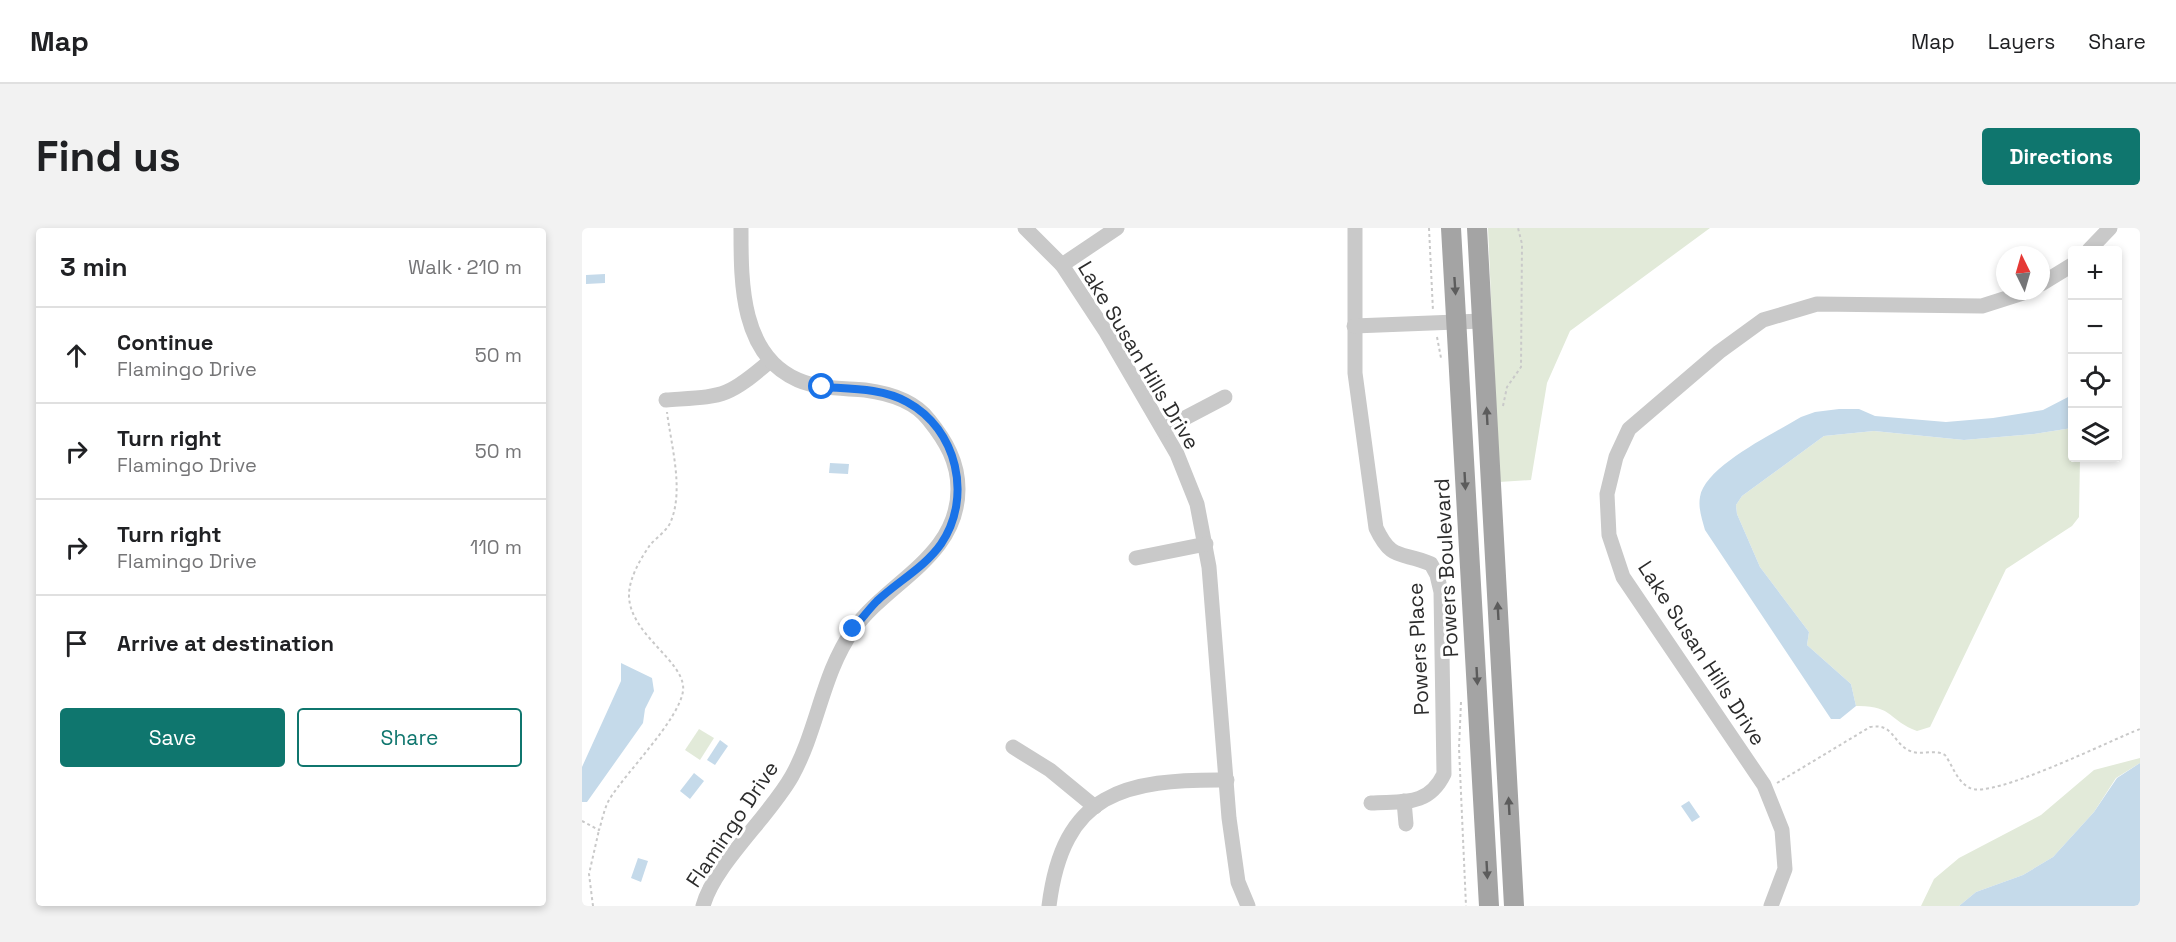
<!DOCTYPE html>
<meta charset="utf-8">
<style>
body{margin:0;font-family:"Space Grotesk",sans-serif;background:#f2f2f2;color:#202124}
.controls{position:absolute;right:18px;top:18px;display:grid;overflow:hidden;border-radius:6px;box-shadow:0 3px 9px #0003}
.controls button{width:54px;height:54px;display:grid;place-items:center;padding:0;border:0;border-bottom:2px solid #e0e0e0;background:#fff;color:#202124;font:30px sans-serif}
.compass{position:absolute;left:1414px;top:18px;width:54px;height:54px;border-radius:50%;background:#fff;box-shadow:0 3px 9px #0003;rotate:355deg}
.stop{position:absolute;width:18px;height:18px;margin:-14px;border:4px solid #1a73e8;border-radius:50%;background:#fff}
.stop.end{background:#1a73e8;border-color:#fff;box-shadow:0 2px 6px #0008}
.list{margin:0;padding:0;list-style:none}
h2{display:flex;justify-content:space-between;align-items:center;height:78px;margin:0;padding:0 24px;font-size:26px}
h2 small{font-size:20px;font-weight:400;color:#757577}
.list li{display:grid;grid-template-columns:39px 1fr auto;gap:18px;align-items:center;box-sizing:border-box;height:96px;padding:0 24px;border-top:2px solid #e0e0e0}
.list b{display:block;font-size:22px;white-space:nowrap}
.list p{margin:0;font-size:20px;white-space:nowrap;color:#757577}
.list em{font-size:20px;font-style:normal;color:#757577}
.actions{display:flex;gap:12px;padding:18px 24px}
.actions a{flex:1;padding:14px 0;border:2px solid #0f766e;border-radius:6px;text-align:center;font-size:21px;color:#0f766e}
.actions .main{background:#0f766e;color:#fff}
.icon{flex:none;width:33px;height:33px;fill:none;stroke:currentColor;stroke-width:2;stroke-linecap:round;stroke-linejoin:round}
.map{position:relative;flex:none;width:1558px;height:678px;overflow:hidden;border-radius:6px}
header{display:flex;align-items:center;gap:36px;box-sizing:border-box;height:84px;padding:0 30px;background:#fff;border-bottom:2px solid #e0e0e0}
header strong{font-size:28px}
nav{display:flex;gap:33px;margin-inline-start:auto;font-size:21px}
.intro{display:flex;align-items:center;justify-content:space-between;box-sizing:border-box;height:144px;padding:0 36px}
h1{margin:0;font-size:42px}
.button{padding:15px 27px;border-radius:6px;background:#0f766e;color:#fff;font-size:21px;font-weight:700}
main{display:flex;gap:36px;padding:0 36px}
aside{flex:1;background:#fff;border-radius:6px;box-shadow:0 3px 9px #0003}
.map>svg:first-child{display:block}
.green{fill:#e2ead9}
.water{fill:#c5daea}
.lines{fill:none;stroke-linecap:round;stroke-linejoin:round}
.path{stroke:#c9c9c9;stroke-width:2;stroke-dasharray:3 3;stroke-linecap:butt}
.minor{stroke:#c9c9c9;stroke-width:15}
.major{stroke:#a4a4a4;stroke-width:20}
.oneway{fill:#5c5c5c}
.route{stroke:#1a73e8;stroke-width:8}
.labels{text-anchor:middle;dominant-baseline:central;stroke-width:6;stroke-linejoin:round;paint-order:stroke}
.street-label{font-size:21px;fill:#2c2c2c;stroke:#fff}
</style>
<header>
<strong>Map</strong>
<nav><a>Map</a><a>Layers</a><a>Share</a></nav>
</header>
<div class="intro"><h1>Find us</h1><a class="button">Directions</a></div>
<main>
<aside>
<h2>3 min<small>Walk · 210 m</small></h2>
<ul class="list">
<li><svg class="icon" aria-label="ahead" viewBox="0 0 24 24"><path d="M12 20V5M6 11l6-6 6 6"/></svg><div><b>Continue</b><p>Flamingo Drive</p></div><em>50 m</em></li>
<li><svg class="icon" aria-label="right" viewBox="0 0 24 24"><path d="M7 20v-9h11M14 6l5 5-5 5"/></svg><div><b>Turn right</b><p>Flamingo Drive</p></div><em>50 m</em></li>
<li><svg class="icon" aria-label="right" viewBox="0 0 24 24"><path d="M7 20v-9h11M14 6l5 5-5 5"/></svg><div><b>Turn right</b><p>Flamingo Drive</p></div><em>110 m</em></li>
<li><svg class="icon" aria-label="arrive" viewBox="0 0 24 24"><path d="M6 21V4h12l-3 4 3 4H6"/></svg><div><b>Arrive at destination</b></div></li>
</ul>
<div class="actions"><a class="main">Save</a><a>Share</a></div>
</aside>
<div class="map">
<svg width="1558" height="678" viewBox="0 0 1558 678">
<rect width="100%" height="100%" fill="#fff"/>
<!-- green -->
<g class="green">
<polygon points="906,0 1128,0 988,103 965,155 949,252 917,254"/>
<path d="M1490,200V230H1498L1497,289L1490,298L1424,341L1348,499L1335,503C1306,492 1311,477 1274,478L1269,456L1225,417L1227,404L1178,339L1155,286L1154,277L1160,268L1242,208L1292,203L1382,212L1452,206Z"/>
<polygon points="117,501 132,510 118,532 103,522"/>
<polygon points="1558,530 1558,535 1534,550 1512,584 1471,629 1441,647 1394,664 1377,678 1339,678 1352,651 1377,630 1459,587 1512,542"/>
</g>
<!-- water -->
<g class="water">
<polygon points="23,46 23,55 4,56 4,47"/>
<path d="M1490,167V200L1452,206L1382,212L1292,203L1242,208L1160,268L1154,277L1155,286L1178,339L1227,404L1225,417L1269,456L1274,478L1258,491H1249L1123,302C1120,291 1116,280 1118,269C1123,238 1193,205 1219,189L1233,184L1257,181H1277L1293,188L1364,194L1411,190L1461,182Z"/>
<polygon points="248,235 267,236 266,246 247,245"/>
<polygon points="39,435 70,450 72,463 63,481 61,495 5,574 0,574 0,539 39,453"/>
<polygon points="138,512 146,518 133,537 125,532"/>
<polygon points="1558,535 1558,678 1377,678 1394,664 1441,647 1471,629 1512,584 1535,550"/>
<polygon points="112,545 122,553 108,571 98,563"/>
<polygon points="1107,573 1118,589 1110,594 1099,578"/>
<polygon points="56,630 66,633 59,654 49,650"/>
</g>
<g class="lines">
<!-- path -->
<g class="path">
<polyline points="847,0 851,83"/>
<polyline points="855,109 859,130"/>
<polyline points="921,178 925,159 939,139 940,16 936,0"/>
<polyline points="879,474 877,520 884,678"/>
<path d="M1195,555L1288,499C1311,495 1310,513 1326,522C1339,529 1351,520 1363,527C1371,538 1375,554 1388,560C1409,572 1531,511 1558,501"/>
<path d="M0,593L17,602C20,593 22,581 27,572C44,544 97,492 101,463C105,434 47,407 47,367C47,350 59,330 68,317C75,309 86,302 89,293C102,261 89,217 85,184"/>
<polyline points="11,678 7,646 17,602"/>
</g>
<!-- minor -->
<g class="minor">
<polyline points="443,0 480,37 524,104 595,226 615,276 627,339 647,590 656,654 666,678"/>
<path d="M773,0V145L794,300C810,334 819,323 849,336L855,347L859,364L862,546C846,579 821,573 789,575"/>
<polyline points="1507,22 1528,0"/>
<polyline points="480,37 535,0"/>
<polyline points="1459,56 1490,37"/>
<polyline points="772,98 900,93"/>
<path d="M84,172C141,168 144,171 188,133"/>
<polyline points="582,201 643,169"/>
<polyline points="554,330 624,316"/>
<polyline points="431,519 468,542 513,579"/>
<polyline points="822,573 824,596"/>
<path d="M121,678C132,637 187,589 210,548C236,501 240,446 271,402C306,353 376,329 376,261C376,234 364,213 347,192C332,172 306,165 283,162C260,160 237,161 216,152C158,127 159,53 159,0"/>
<path d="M467,678C481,564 542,551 645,552"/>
<polyline points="1189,678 1203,641 1200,602 1182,557 1041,349 1027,307 1025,266 1034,229 1047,201 1137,124 1181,92 1235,76 1400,78 1447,63"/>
</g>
<!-- major -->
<g class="major">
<polyline points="869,0 907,678"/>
<polyline points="895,0 932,678"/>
</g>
</g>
<!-- one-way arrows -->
<defs><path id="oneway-solid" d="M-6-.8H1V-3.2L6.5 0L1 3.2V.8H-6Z" transform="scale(1.5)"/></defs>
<g class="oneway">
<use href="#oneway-solid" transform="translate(873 58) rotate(86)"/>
<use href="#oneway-solid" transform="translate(905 188) rotate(-93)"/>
<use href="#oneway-solid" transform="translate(883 253) rotate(87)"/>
<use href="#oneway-solid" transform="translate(916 383) rotate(-93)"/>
<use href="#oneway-solid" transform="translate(895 448) rotate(87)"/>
<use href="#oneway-solid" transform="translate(927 578) rotate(-93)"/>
<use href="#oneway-solid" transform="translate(905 642) rotate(87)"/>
</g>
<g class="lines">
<!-- route -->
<path class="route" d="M240,159C268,161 300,160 325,174C375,201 391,269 359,316C343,339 315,354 295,373C286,382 279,392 271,401"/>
</g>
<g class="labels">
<!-- street labels -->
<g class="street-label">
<text transform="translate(557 127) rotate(59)">Lake Susan Hills Drive</text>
<text transform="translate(864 340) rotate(-93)">Powers Boulevard</text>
<text transform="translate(836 421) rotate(-93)">Powers Place</text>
<text transform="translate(1120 425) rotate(57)">Lake Susan Hills Drive</text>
<text transform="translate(150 596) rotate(-56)">Flamingo Drive</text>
</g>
</g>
</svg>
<div class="controls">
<button>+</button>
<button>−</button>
<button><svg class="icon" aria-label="locate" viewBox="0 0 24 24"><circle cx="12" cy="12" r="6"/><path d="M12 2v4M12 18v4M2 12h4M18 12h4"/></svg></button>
<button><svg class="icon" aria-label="layers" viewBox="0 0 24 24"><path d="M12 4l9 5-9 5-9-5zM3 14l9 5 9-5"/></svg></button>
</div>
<svg class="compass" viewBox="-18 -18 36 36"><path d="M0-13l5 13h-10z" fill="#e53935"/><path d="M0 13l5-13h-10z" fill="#757577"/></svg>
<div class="stop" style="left:240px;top:159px"></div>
<div class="stop end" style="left:271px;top:401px"></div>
</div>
</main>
